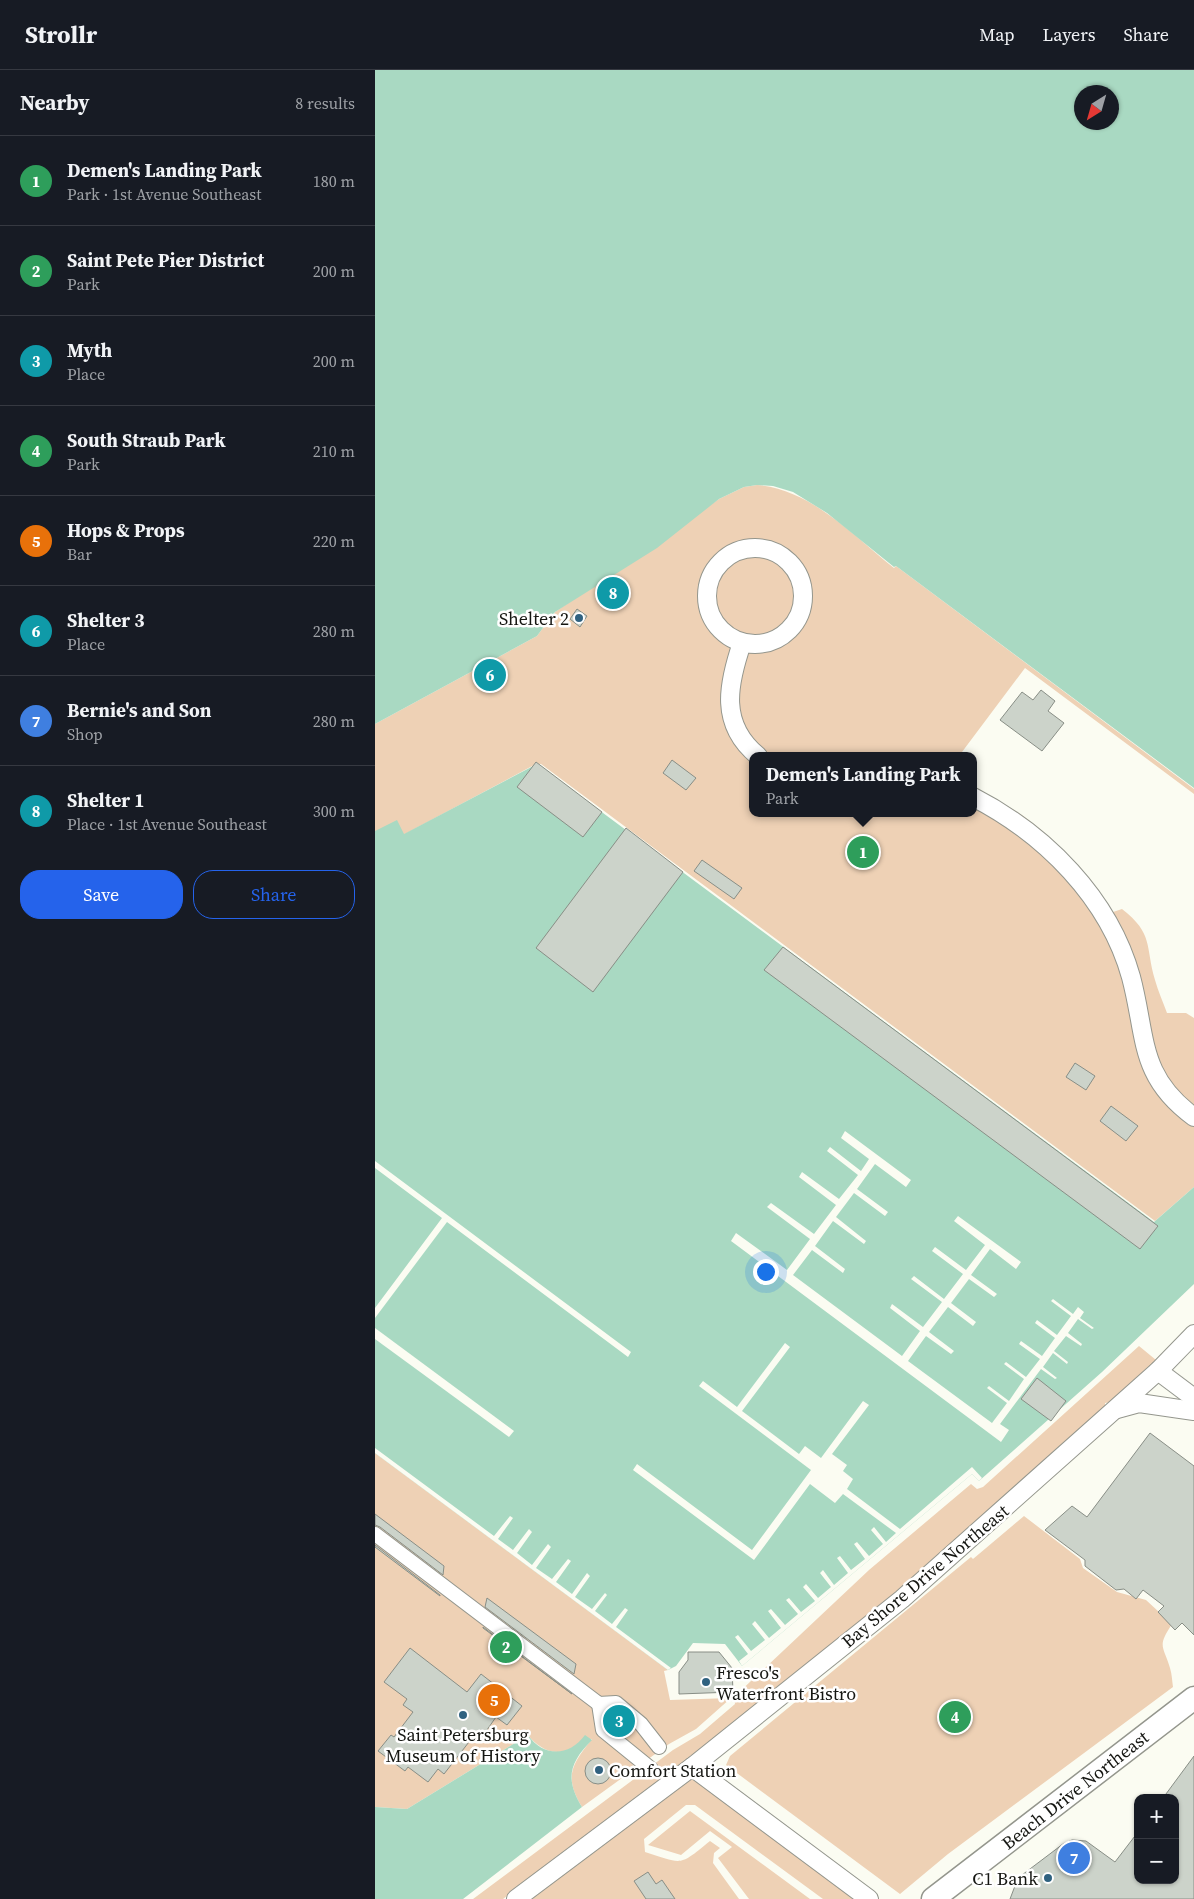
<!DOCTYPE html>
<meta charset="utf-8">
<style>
body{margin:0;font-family:"Source Serif 4",serif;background:#20242c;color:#f1f3f6}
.controls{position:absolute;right:15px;bottom:15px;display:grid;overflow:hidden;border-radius:10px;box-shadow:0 1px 4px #0004}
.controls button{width:45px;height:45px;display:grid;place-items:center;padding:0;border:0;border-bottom:1px solid #363941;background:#171b24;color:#f1f3f6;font:25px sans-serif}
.compass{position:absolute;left:699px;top:15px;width:45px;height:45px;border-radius:50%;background:#171b24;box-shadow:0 1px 4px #0004;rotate:217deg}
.you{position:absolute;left:390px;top:1201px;width:18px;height:18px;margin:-12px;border:4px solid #fff;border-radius:50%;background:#1a73e8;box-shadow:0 0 0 8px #1a73e833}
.badge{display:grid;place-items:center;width:32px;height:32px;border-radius:50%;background:#2563eb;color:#fff;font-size:16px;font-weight:700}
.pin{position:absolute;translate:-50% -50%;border:2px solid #fff;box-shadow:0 1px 5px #0006}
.popup{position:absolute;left:374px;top:682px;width:228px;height:65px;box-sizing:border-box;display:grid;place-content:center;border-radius:10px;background:#171b24;filter:drop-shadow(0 1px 4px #0005);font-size:16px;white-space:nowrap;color:#9ea1a6}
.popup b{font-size:19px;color:#f1f3f6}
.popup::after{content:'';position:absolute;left:50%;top:100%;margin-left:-10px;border:10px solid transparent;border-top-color:#171b24}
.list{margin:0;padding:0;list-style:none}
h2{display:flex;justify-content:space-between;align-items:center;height:65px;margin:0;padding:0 20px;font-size:21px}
h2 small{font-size:16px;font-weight:400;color:#9ea1a6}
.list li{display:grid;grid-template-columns:32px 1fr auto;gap:15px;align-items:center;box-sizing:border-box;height:90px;padding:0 20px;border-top:1px solid #363941}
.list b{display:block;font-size:19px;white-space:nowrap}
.list p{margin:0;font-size:16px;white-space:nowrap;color:#9ea1a6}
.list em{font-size:16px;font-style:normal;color:#9ea1a6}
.actions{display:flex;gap:10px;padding:15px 20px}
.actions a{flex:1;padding:11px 0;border:1px solid #2563eb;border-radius:20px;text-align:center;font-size:18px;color:#2563eb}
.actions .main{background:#2563eb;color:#fff}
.map{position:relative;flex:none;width:819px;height:1829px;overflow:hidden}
header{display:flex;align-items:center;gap:30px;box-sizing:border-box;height:70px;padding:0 25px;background:#171b24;border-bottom:1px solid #363941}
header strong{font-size:24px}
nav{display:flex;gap:28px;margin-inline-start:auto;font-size:18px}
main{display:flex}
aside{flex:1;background:#171b24}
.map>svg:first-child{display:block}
.green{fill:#eed1b5}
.water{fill:#a9d9c2;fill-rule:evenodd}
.pier{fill:#fbfcf2}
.building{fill:#ccd3ca;stroke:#888e86}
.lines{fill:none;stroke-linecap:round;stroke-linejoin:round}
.pedestrian-casing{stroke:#94968d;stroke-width:16}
.minor-casing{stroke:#94968d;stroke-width:20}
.tertiary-casing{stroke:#94968d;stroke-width:25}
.pedestrian{stroke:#fff;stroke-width:14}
.minor{stroke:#fff;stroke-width:18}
.tertiary{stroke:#fff;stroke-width:22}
.poi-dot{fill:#306280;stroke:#fff;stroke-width:2}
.labels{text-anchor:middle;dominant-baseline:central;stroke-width:5;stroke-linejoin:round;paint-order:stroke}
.poi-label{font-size:18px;fill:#151612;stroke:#fff;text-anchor:end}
.street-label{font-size:18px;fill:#151612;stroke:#fff}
</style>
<header>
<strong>Strollr</strong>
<nav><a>Map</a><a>Layers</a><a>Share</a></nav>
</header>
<main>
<aside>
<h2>Nearby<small>8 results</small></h2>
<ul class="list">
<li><span class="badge" style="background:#2e9e5b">1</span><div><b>Demen's Landing Park</b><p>Park · 1st Avenue Southeast</p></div><em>180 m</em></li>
<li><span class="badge" style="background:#2e9e5b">2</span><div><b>Saint Pete Pier District</b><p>Park</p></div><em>200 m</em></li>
<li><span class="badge" style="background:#0f9aa8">3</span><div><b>Myth</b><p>Place</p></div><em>200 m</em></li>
<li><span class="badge" style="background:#2e9e5b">4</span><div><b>South Straub Park</b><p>Park</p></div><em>210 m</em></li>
<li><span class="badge" style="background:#e8710a">5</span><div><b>Hops &amp; Props</b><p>Bar</p></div><em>220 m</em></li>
<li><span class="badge" style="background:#0f9aa8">6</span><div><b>Shelter 3</b><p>Place</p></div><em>280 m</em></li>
<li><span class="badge" style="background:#3f7fe0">7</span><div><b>Bernie's and Son</b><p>Shop</p></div><em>280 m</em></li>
<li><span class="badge" style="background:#0f9aa8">8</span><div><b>Shelter 1</b><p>Place · 1st Avenue Southeast</p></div><em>300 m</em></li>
</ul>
<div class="actions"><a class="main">Save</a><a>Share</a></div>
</aside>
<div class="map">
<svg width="819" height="1829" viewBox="0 0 819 1829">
<rect width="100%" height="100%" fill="#fbfcf2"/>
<!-- green -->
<g class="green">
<path d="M382,415C436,419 480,467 519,498L521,496L819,719V724L650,598L584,686H378V743H598V719C611,727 626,732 639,740C679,765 709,802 734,840L738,842L747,839C779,864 770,876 780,910C783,921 788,932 792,943H811L819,948V1117L780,1151L166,694H161L0,780V654L162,566L180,542L344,429L369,417Z"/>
<polygon points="764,1276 781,1290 777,1295 736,1332 730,1333 730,1337 522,1523 318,1686 316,1685 311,1691 128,1829 98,1829 298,1680 325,1664 360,1634 359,1627 494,1500 596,1414 602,1419 608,1417"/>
<path d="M0,1383L293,1600L289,1601L295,1630L356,1628L321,1659L294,1674L207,1737C189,1707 196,1695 217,1669C207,1671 204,1675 195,1679C179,1687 163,1678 153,1665L32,1739L0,1737Z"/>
<path d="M649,1446L705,1489L708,1498L742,1522L771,1530L797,1554C782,1577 788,1575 795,1598C797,1604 797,1611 798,1617L573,1784L525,1824L351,1695L355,1686L596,1487L598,1489Z"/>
<path d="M316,1707L480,1829H448L320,1735H311L269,1769L270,1782C309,1794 303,1797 335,1771L345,1778L339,1783L338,1793L364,1829H155Z"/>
<polygon points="315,1741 435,1829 374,1829 343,1788 357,1777 335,1761 306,1785 273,1775"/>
</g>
<!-- water -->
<g class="water">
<path d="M0,0H819V718L521,496L519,497L452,443L418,422L398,416L382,415L369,417L344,429L282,478L180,542L162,566L0,654ZM736,22V52H706V22Z"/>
<polygon points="162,694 779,1152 819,1117 819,1214 727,1302 604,1411 597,1404 367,1596 350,1574 318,1573 301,1596 293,1600 0,1383 0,761 22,750 29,764"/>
<path d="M153,1665C168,1687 194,1687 210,1665L217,1670C194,1693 190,1709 207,1737L88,1829H0V1737L32,1739Z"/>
</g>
<!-- pier -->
<g class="pier">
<polygon points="470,1061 536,1110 531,1117 500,1094 482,1119 513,1142 510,1146 479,1123 461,1147 491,1171 489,1174 458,1151 440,1176 470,1199 468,1203 437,1180 418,1205 527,1286 545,1261 515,1238 517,1234 548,1257 567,1232 536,1209 539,1206 569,1229 588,1204 557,1181 560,1177 591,1200 610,1175 579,1151 583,1146 646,1192 641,1199 615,1179 596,1205 622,1224 619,1227 594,1209 576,1233 601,1252 598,1256 573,1237 554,1262 579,1281 576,1284 551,1266 533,1291 617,1353 632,1333 612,1318 614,1316 634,1331 649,1309 629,1294 631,1292 651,1307 665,1289 644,1274 646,1271 667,1286 680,1268 660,1253 662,1250 682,1265 696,1246 676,1231 678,1229 698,1244 703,1237 709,1242 705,1248 719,1258 717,1259 703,1249 693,1263 707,1274 706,1276 691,1266 679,1281 693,1292 692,1294 678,1283 668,1297 682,1308 680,1309 666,1299 625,1354 634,1360 626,1372 356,1171 361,1163 412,1200 435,1169 392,1137 396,1133 439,1164 461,1135 424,1107 427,1102 464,1129 483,1105 452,1081 455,1077 486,1101 494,1089 466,1068"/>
<polygon points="0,1091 256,1282 253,1287 72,1152 0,1248 0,1238 67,1148 0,1098"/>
<polygon points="0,1258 139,1361 134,1367 0,1269"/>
<polygon points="410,1273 415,1277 367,1341 424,1384 430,1376 446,1388 488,1331 494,1335 457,1384 472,1395 468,1401 478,1409 472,1419 525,1459 597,1397 607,1408 604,1411 597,1404 367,1596 364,1591 373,1584 360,1567 363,1565 376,1581 390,1570 377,1554 380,1551 394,1568 406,1558 393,1541 396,1539 410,1555 423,1544 411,1530 414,1528 426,1542 440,1531 428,1517 431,1514 443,1528 456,1517 445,1503 448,1500 459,1515 473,1503 462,1488 465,1486 476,1500 490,1489 479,1474 482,1472 494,1486 508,1474 496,1460 499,1457 511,1472 521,1463 468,1424 460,1433 435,1414 379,1490 258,1400 262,1394 377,1480 436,1400 324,1316 328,1311 362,1337"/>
<polygon points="0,1378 119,1466 135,1446 138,1448 123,1469 138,1480 154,1459 157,1462 142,1483 157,1495 173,1474 176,1477 161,1498 177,1509 193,1489 196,1491 181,1512 197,1524 212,1503 215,1506 200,1527 217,1539 230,1523 232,1525 220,1541 237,1554 250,1538 253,1540 241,1557 296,1598 293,1600 0,1383"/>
</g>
<!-- building -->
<g class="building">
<polygon points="239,515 246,526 236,532 229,521"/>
<polygon points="202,539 212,546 205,557 195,549"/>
<polygon points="117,596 124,608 113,614 107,602"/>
<polygon points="666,620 680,631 673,641 689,653 667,681 625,650 647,622 658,630"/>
<polygon points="297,690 321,708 311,720 288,703"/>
<polygon points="161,692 227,742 208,767 142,717"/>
<polygon points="251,758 308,802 218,922 161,878"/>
<polygon points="327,790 367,818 359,829 319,801"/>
<polygon points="408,877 783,1156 765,1179 389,900"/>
<polygon points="700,993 720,1006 711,1020 691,1007"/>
<polygon points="736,1036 763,1056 751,1071 725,1051"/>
<polygon points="662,1308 691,1331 676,1351 646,1329"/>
<polygon points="775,1363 819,1396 819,1565 807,1553 800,1560 783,1542 789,1536 768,1520 761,1529 749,1519 741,1520 710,1496 710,1490 670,1460 697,1436 712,1447"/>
<polygon points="0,1444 69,1496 68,1505 5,1457 0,1455"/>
<polygon points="0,1475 65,1525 65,1526 0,1477"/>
<polygon points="112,1528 201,1594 199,1604 110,1537"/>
<polygon points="108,1557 197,1624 108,1558"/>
<polygon points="35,1578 92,1622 106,1604 147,1636 132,1655 121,1647 107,1667 101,1663 69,1704 63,1699 53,1712 33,1697 30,1701 3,1681 16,1665 19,1667 38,1642 28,1635 32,1629 9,1612"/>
<polygon points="313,1582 344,1582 357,1598 358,1622 304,1624 304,1602 313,1590"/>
<polygon points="819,1686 819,1829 635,1829 643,1808 688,1774 697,1770 711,1771 740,1792 763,1762 763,1810 800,1810 800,1728 788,1728"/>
<circle cx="223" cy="1701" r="13"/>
<polygon points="273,1802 281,1814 287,1810 300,1829 271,1829 259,1811"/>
</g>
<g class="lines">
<defs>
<g id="pedestrian">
<polyline points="0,1464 224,1634 241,1633 266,1654 284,1677"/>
<polyline points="224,1634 228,1660 276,1699"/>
</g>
<g id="minor">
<circle cx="380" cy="526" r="48"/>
<path d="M367,573C353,614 344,654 383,686"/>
<path d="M598,727C670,764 734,828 756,907C772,967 763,1006 819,1047"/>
<polyline points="783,1301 819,1328"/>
<polyline points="742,1339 764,1333 819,1341"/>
<polyline points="317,1697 494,1829"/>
<polyline points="141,1829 317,1697 527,1529 783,1301 819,1264"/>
</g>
<polyline id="tertiary" points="558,1829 819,1628"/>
</defs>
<!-- pedestrian casing -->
<use href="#pedestrian" class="pedestrian-casing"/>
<!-- minor casing -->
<use href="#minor" class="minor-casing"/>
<!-- tertiary casing -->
<use href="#tertiary" class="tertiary-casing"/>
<!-- pedestrian -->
<use href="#pedestrian" class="pedestrian"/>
<!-- minor -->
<use href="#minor" class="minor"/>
<!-- tertiary -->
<use href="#tertiary" class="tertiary"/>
</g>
<!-- markers -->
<g class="poi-dot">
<circle cx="204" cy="548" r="5"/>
<circle cx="331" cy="1612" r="5"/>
<circle cx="88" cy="1645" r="5"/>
<circle cx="224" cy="1700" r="5"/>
<circle cx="673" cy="1808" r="5"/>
</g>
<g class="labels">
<!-- poi labels -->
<g class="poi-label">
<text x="194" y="548">Shelter 2</text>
<text x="341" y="1602" text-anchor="start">Fresco's<tspan x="341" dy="21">Waterfront Bistro</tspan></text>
<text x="88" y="1664" text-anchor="middle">Saint Petersburg<tspan x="88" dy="21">Museum of History</tspan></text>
<text x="234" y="1700" text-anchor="start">Comfort Station</text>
<text x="663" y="1808">C1 Bank</text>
</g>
<!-- street labels -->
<g class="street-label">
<text transform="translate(550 1506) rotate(-40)">Bay Shore Drive Northeast</text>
<text transform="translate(700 1720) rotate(-38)">Beach Drive Northeast</text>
</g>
</g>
</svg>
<div class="controls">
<button>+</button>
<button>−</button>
</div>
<svg class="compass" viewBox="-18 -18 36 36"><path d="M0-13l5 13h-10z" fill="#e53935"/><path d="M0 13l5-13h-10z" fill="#9ea1a6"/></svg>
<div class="you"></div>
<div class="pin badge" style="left:488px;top:782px;background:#2e9e5b">1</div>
<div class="popup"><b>Demen's Landing Park</b>Park</div>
<div class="pin badge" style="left:131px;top:1577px;background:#2e9e5b">2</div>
<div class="pin badge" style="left:244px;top:1651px;background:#0f9aa8">3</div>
<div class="pin badge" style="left:580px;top:1647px;background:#2e9e5b">4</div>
<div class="pin badge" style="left:119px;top:1630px;background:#e8710a">5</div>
<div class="pin badge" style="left:115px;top:605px;background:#0f9aa8">6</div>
<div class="pin badge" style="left:699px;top:1788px;background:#3f7fe0">7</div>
<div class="pin badge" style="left:238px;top:523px;background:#0f9aa8">8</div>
</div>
</main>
